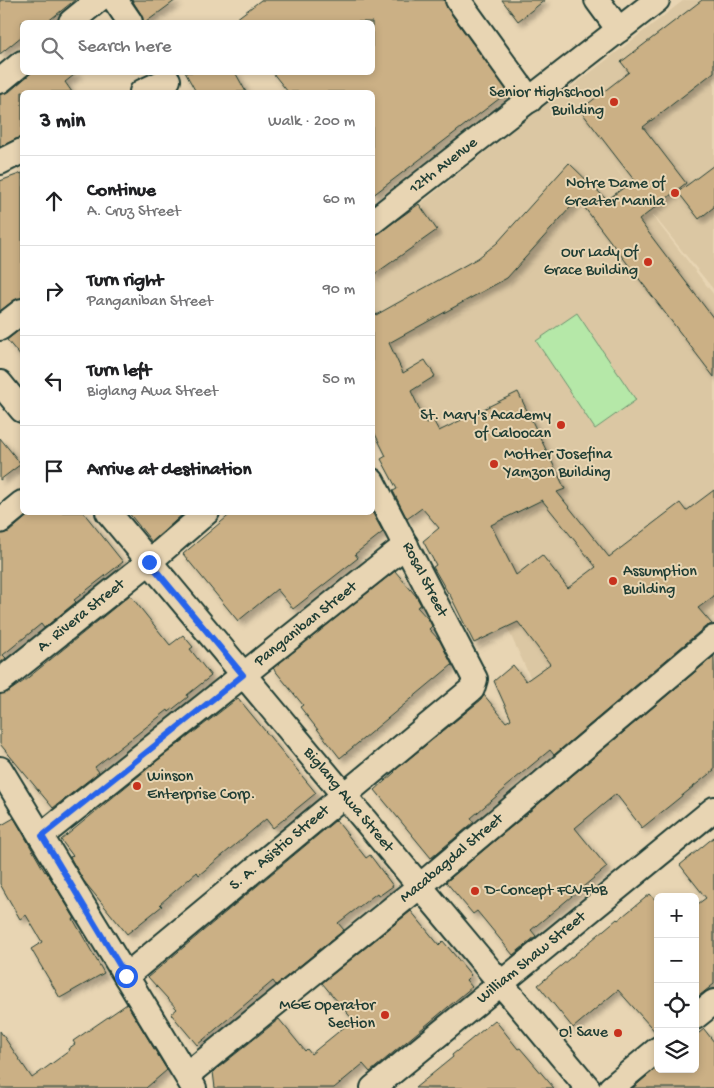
<!DOCTYPE html>
<meta charset="utf-8">
<style>
body{margin:0;font-family:"Gochi Hand",sans-serif;background:#f2f2f2;color:#202124}
.controls{position:absolute;right:15px;bottom:15px;display:grid;overflow:hidden;border-radius:8px;box-shadow:0 2px 8px #0003}
.controls button{width:45px;height:45px;display:grid;place-items:center;padding:0;border:0;border-bottom:1px solid #e0e0e0;background:#fff;color:#202124;font:25px sans-serif}
.stop{position:absolute;width:15px;height:15px;margin:-11px;border:4px solid #2563eb;border-radius:50%;background:#fff}
.stop.end{background:#2563eb;border-color:#fff;box-shadow:0 1px 5px #0008}
.list{margin:0;padding:0;list-style:none}
h2{display:flex;justify-content:space-between;align-items:center;height:65px;margin:0;padding:0 20px;font-size:21px}
h2 small{font-size:16px;font-weight:400;color:#757577}
.list li{display:grid;grid-template-columns:32px 1fr auto;gap:15px;align-items:center;box-sizing:border-box;height:90px;padding:0 20px;border-top:1px solid #e0e0e0}
.list b{display:block;font-size:19px;white-space:nowrap}
.list p{margin:0;font-size:16px;white-space:nowrap;color:#757577}
.list em{font-size:16px;font-style:normal;color:#757577}
.icon{flex:none;width:28px;height:28px;fill:none;stroke:currentColor;stroke-width:2;stroke-linecap:round;stroke-linejoin:round}
.map{position:relative;flex:none;width:714px;height:1088px;overflow:hidden}
.search{position:absolute;background:#fff;box-shadow:0 2px 8px #0003;left:20px;top:20px;width:355px;height:55px;display:flex;align-items:center;gap:12px;box-sizing:border-box;padding:0 18px;border-radius:8px;color:#757577;font-size:19px}
.panel{position:absolute;background:#fff;box-shadow:0 2px 8px #0003;left:20px;top:90px;width:355px;height:425px;border-radius:8px}
.map>svg:first-child{display:block}
.built{fill:#dbc7a3}
.green{fill:#b5e8a8;stroke:#6a926e}
.building{fill:#cbb085;stroke:#1f3d34;fill-rule:evenodd;filter:url(#shadow)}
.lines{fill:none;stroke-linecap:round;stroke-linejoin:round}
.minor-casing{stroke:#1f3d34;stroke-width:28}
.minor{stroke:#e8d5b3;stroke-width:24}
.route{stroke:#2563eb;stroke-width:6}
.poi-dot{fill:#c8321e;stroke:#e8d5b3;stroke-width:2}
.labels{text-anchor:middle;dominant-baseline:central;stroke-width:4;stroke-linejoin:round;paint-order:stroke}
.poi-label{font-size:16px;fill:#1f3d34;stroke:#e8d5b3;text-anchor:end}
.street-label{font-size:16px;fill:#1f3d34;stroke:#e8d5b3}
</style>
<div class="map">
<svg width="714" height="1088" viewBox="0 0 714 1088">
<defs>
<filter id="shadow"><feDropShadow dx="4.5" dy="4.5" stdDeviation="2.5" flood-color="#0004"/></filter>
</defs>
<rect width="100%" height="100%" fill="#e8d5b3"/>
<filter id="ink" filterUnits="userSpaceOnUse"><feTurbulence type="fractalNoise" baseFrequency=".02" numOctaves="2"/><feDisplacementMap in="SourceGraphic" scale="10" xChannelSelector="R" yChannelSelector="G"/><feConvolveMatrix kernelMatrix="1 2 1 2 8 2 1 2 1" color-interpolation-filters="sRGB"/></filter>
<g filter="url(#ink)">
<!-- built -->
<polygon class="built" points="684,0 714,0 714,290 608,159 714,295 714,616 555,731 469,545 373,347 373,242 558,94 560,96"/>
<!-- green -->
<polygon class="green" points="577,313 636,400 595,429 536,341"/>
<!-- building -->
<g class="building">
<polygon points="0,0 75,0 47,22 22,22 22,36 0,54"/>
<polygon points="132,0 176,0 146,22 143,22 141,14"/>
<polygon points="261,0 444,0 447,8 508,92 372,196 372,92 288,92 272,72 372,72 372,22 232,22"/>
<polygon points="502,0 545,0 518,21"/>
<path d="M702,0H714V72L643,127L686,183L639,220L714,319V377L578,199L507,278L389,343L403,373L425,360L435,376L411,391L426,423L433,420L439,431L518,392L565,489L557,492L609,557L680,503L686,511L714,490V596L698,608L712,624L705,627L554,755L550,750L504,788L505,789L471,818L474,822L431,858L375,790L395,772L394,771L481,700L484,695L506,722L511,719L494,681L513,665L526,681L550,664L518,622L474,643L449,593H448L433,567L436,565L423,541L439,528L422,508L407,519L393,491L397,489L381,459L386,456L372,428V308L376,315L478,258L497,243L569,163L607,200L634,180L580,110L629,72L621,62ZM542,500L596,567L568,588L542,555L516,575L491,525Z"/>
<polygon points="32,72 78,72 65,82 72,92 22,92 22,137 16,139 0,147 0,94 9,92"/>
<polygon points="185,72 235,72 246,92 196,92"/>
<polygon points="714,165 714,207 699,219 678,192"/>
<polygon points="22,173 22,298 14,300 0,311 0,181"/>
<polygon points="419,204 437,230 372,276 372,238"/>
<polygon points="22,328 22,358 7,340"/>
<polygon points="0,438 21,464 0,480"/>
<polygon points="32,512 83,512 123,562 74,600 76,602 44,628 41,624 3,655 6,658 0,663 0,534 9,532"/>
<polygon points="128,512 185,512 152,542"/>
<polygon points="233,512 372,512 383,532 355,554 358,558 293,609 277,589 238,621 183,554"/>
<polygon points="395,571 416,596 421,605 417,607 429,620 432,626 429,629 440,641 452,665 340,758 300,707 303,705 273,668"/>
<polygon points="130,595 170,645 183,635 193,647 190,649 211,676 187,695 188,697 169,712 168,710 95,767 99,772 53,808 0,744 0,694 8,692 24,681"/>
<polygon points="714,656 714,770 642,828 616,794 575,828 607,867 531,930 536,936 513,955 477,911 473,914 446,882"/>
<polygon points="238,698 316,793 273,828 266,819 199,875 197,872 160,904 162,906 127,934 83,880 70,857 73,856 61,840 158,760"/>
<polygon points="14,818 45,872 46,871 75,919 73,919 104,973 60,998 31,949 42,942 26,915 20,919 0,884 0,826"/>
<polygon points="336,820 366,858 370,855 393,886 379,896 377,893 338,923 344,930 276,985 273,981 197,1045 171,1014 177,1009 148,977"/>
<polygon points="714,837 714,984 695,999 695,906 706,898 680,865"/>
<polygon points="650,894 658,903 658,1035 618,990 573,1028 538,985 617,919 618,920"/>
<polygon points="411,911 439,945 443,941 471,975 466,980 472,987 370,1072 363,1064 334,1088 215,1088 213,1072 279,1019 305,1051 307,1049 311,1054 353,1020 322,983"/>
<polygon points="127,1004 167,1070 146,1088 0,1088 0,1031 32,1078 69,1051 68,1049 75,1044 73,1041"/>
<polygon points="495,1020 518,1049 520,1048 554,1088 415,1088 453,1057 452,1055"/>
<polygon points="704,1029 714,1042 714,1088 633,1088 655,1069 695,1069 695,1036"/>
</g>
<g class="lines">
<defs>
<g id="minor">
<polyline points="115,0 130,22"/>
<polyline points="458,0 530,100"/>
<polyline points="597,0 619,30"/>
<polyline points="71,22 98,0"/>
<polyline points="0,81 22,63"/>
<polyline points="142,92 168,80"/>
<polyline points="0,162 22,151"/>
<path id="s1" d="M372,222L657,0"/>
<polyline points="0,328 22,311"/>
<polyline points="0,383 22,410"/>
<path id="s2" d="M108,512L588,1088"/>
<polyline points="0,521 22,503"/>
<path id="s3" d="M0,681L149,562L207,512"/>
<polyline points="0,769 194,1088"/>
<path id="s4" d="M41,836L406,545"/>
<path id="s5" d="M126,976L472,689L475,679L372,481"/>
<polyline points="695,1017 714,1002"/>
<path id="s6" d="M187,1075L420,886L714,638"/>
<path id="s7" d="M373,1088L714,809"/>
<polyline points="611,1088 658,1049"/>
</g>
</defs>
<!-- minor casing -->
<use href="#minor" class="minor-casing"/>
<!-- minor -->
<use href="#minor" class="minor"/>
</g>
</g>
<g class="lines" filter="url(#ink)">
<!-- route -->
<polyline class="route" points="126,976 42,836 243,675 149,562"/>
</g>
<!-- markers -->
<g class="poi-dot">
<circle cx="614" cy="102" r="5"/>
<circle cx="675" cy="193" r="5"/>
<circle cx="648" cy="262" r="5"/>
<circle cx="561" cy="425" r="5"/>
<circle cx="494" cy="464" r="5"/>
<circle cx="613" cy="581" r="5"/>
<circle cx="137" cy="786" r="5"/>
<circle cx="475" cy="891" r="5"/>
<circle cx="385" cy="1015" r="5"/>
<circle cx="618" cy="1033" r="5"/>
</g>
<g class="labels">
<!-- poi labels -->
<g class="poi-label">
<text x="604" y="93">Senior Highschool<tspan x="604" dy="18">Building</tspan></text>
<text x="665" y="184">Notre Dame of<tspan x="665" dy="18">Greater Manila</tspan></text>
<text x="638" y="253">Our Lady Of<tspan x="638" dy="18">Grace Building</tspan></text>
<text x="551" y="416">St. Mary's Academy<tspan x="551" dy="18">of Caloocan</tspan></text>
<text x="504" y="455" text-anchor="start">Mother Josefina<tspan x="504" dy="18">Yamzon Building</tspan></text>
<text x="623" y="572" text-anchor="start">Assumption<tspan x="623" dy="18">Building</tspan></text>
<text x="147" y="777" text-anchor="start">Winson<tspan x="147" dy="18">Enterprise Corp.</tspan></text>
<text x="485" y="891" text-anchor="start">D-Concept FCVFbB</text>
<text x="375" y="1006">MGE Operator<tspan x="375" dy="18">Section</tspan></text>
<text x="608" y="1033">O! Save</text>
</g>
<!-- street labels -->
<g class="street-label">
<text stroke="none"><textPath href="#s1" startOffset="91">12th Avenue</textPath></text>
<text transform="translate(424 580) rotate(63)">Rosal Street</text>
<text stroke="none"><textPath href="#s3" startOffset="104">A. Rivera Street</textPath></text>
<text stroke="none"><textPath href="#s4" startOffset="339">Panganiban Street</textPath></text>
<text stroke="none"><textPath href="#s2" startOffset="375">Biglang Awa Street</textPath></text>
<text stroke="none"><textPath href="#s5" startOffset="200">S. A. Asistio Street</textPath></text>
<text stroke="none"><textPath href="#s6" startOffset="342">Macabagdal Street</textPath></text>
<text stroke="none"><textPath href="#s7" startOffset="205">William Shaw Street</textPath></text>
</g>
</g>
</svg>
<div class="controls">
<button>+</button>
<button>−</button>
<button><svg class="icon" aria-label="locate" viewBox="0 0 24 24"><circle cx="12" cy="12" r="6"/><path d="M12 2v4M12 18v4M2 12h4M18 12h4"/></svg></button>
<button><svg class="icon" aria-label="layers" viewBox="0 0 24 24"><path d="M12 4l9 5-9 5-9-5zM3 14l9 5 9-5"/></svg></button>
</div>
<div class="stop" style="left:126px;top:976px"></div>
<div class="stop end" style="left:149px;top:562px"></div>
<div class="search"><svg class="icon" aria-label="search" viewBox="0 0 24 24"><circle cx="10" cy="10" r="6"/><path d="M15 15l6 6"/></svg>Search here</div>
<section class="panel">
<h2>3 min<small>Walk · 200 m</small></h2>
<ul class="list">
<li><svg class="icon" aria-label="ahead" viewBox="0 0 24 24"><path d="M12 20V5M6 11l6-6 6 6"/></svg><div><b>Continue</b><p>A. Cruz Street</p></div><em>60 m</em></li>
<li><svg class="icon" aria-label="right" viewBox="0 0 24 24"><path d="M7 20v-9h11M14 6l5 5-5 5"/></svg><div><b>Turn right</b><p>Panganiban Street</p></div><em>90 m</em></li>
<li><svg class="icon" aria-label="left" viewBox="0 0 24 24"><path d="M17 20v-9H6M10 6l-5 5 5 5"/></svg><div><b>Turn left</b><p>Biglang Awa Street</p></div><em>50 m</em></li>
<li><svg class="icon" aria-label="arrive" viewBox="0 0 24 24"><path d="M6 21V4h12l-3 4 3 4H6"/></svg><div><b>Arrive at destination</b></div></li>
</ul>
</section>
</div>
